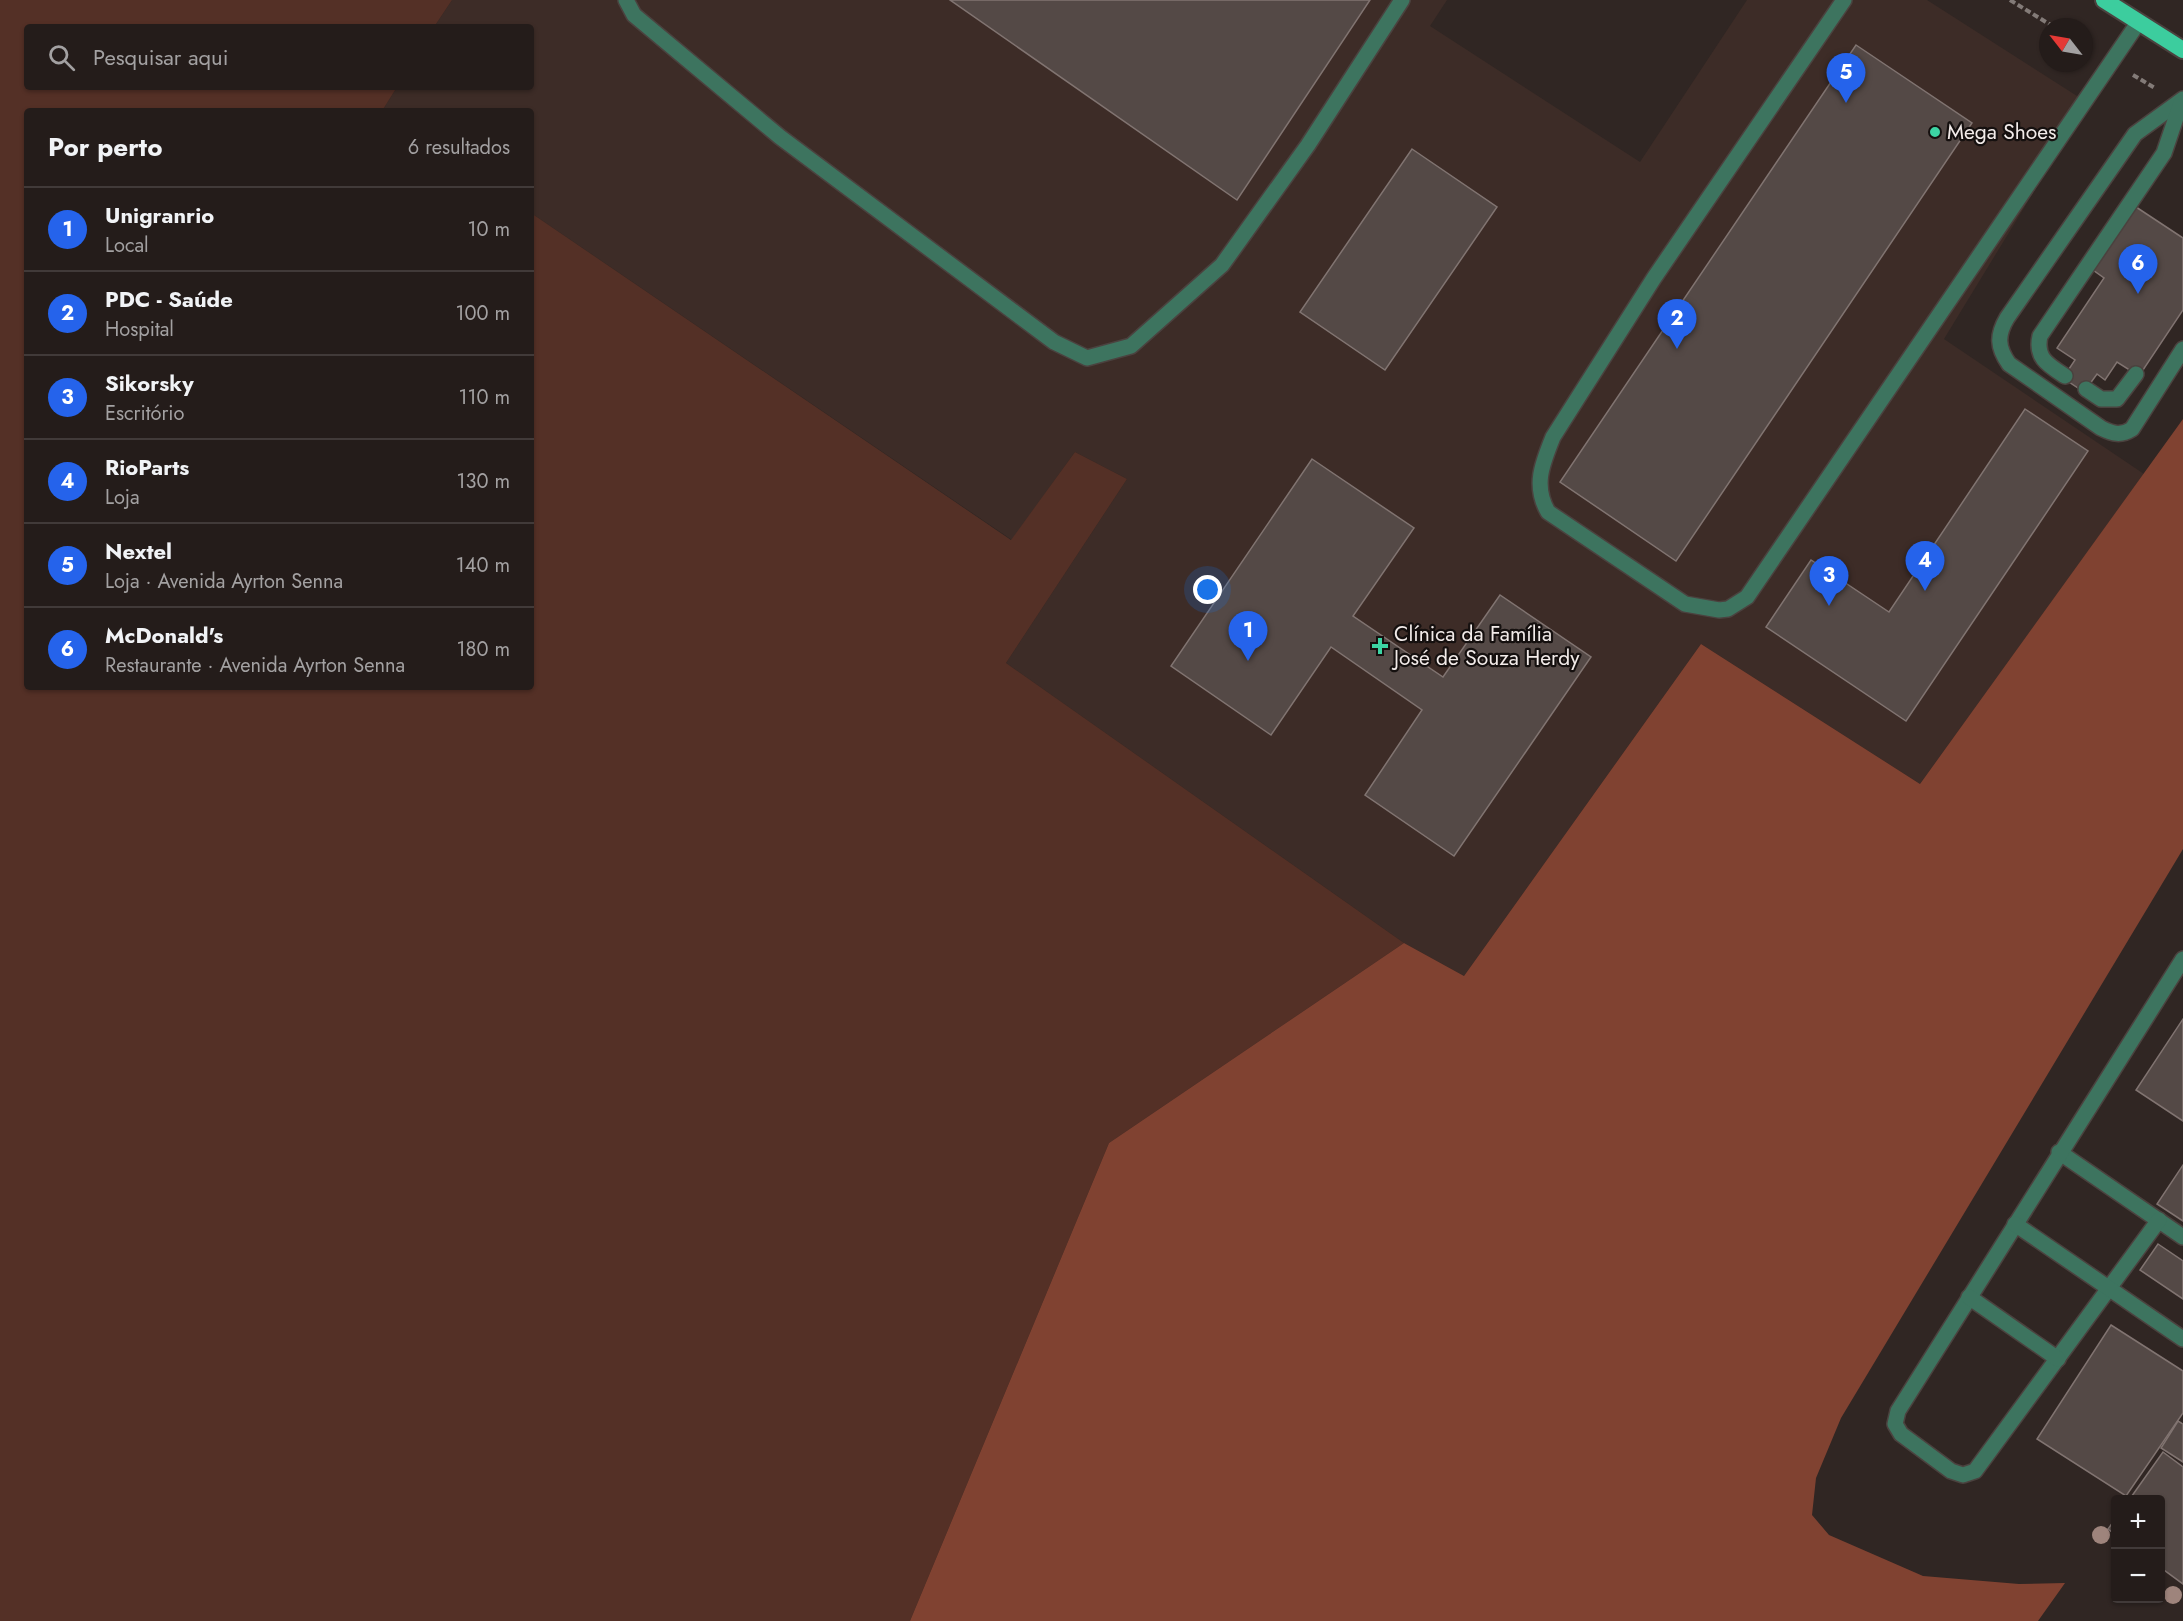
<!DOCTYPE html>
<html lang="pt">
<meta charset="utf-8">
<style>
body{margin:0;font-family:Jost,sans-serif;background:#302927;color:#f1f3f6}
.controls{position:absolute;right:18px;bottom:18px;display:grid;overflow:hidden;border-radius:6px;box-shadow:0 2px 4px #0004}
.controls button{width:54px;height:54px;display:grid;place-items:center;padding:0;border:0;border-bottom:2px solid #413a39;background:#241c1a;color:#f1f3f6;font:30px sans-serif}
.compass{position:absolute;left:2039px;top:18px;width:54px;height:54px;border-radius:50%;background:#241c1a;box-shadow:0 2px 4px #0004;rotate:301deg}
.you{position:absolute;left:1208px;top:590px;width:21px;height:21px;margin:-15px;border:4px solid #fff;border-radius:50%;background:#1a73e8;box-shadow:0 0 0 9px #1a73e833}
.badge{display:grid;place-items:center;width:39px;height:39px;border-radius:50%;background:#2563eb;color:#fff;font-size:20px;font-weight:700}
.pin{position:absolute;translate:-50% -50px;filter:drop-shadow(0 2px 3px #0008)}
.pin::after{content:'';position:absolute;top:32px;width:21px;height:18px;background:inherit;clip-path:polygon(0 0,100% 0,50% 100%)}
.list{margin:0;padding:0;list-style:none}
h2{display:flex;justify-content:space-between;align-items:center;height:78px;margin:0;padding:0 24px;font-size:26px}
h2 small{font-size:20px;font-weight:400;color:#a3a1a2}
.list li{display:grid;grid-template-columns:39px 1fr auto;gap:18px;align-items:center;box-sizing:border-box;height:84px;padding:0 24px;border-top:2px solid #413a39}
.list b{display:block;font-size:22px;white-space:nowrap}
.list p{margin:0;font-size:20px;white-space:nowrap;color:#a3a1a2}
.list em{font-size:20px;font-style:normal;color:#a3a1a2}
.icon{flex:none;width:33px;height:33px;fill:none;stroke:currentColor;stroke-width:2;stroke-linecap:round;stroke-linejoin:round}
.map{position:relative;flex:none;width:2183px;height:1621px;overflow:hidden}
.search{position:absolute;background:#241c1a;box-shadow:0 2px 4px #0004;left:24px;top:24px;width:510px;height:66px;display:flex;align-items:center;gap:15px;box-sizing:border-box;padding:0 21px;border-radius:6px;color:#a3a1a2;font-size:22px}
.panel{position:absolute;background:#241c1a;box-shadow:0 2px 4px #0004;left:24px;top:108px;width:510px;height:582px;border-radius:6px}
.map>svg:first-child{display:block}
.built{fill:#3d2c27}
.green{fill:#543026}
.forest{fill:#804231}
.building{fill:#544946;stroke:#817471;stroke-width:1.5}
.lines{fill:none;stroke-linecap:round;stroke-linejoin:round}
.service-casing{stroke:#4b423f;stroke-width:18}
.trunk-casing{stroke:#4b423f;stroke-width:20}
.path{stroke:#837b78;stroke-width:4;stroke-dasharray:6 3;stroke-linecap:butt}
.service{stroke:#3d745f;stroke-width:15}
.trunk{stroke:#3ccd9e;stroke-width:16}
.tree{fill:#9e847c}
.poi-dot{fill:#3cd4a4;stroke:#15100f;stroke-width:2}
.labels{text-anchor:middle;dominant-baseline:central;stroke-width:4.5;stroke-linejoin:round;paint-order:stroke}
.poi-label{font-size:21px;fill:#f2ebe9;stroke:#15100f;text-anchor:start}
</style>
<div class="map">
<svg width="2183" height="1621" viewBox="0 0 2183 1621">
<rect width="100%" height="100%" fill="#302623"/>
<!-- built -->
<polygon class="built" points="452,0 1447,0 1430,26 1640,162 1747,0 1927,0 2088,103 1944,339 2144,474 1920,784 1701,644 1464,976 1404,943 1006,663 1127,479 1075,452 1012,540 531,213 531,111 382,111 397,87 531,87 531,27 434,27"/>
<!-- green -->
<polygon class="green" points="0,0 452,0 434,27 27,27 27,87 397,87 382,111 27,111 27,687 531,687 531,213 1011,540 1075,452 1127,479 1006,663 1404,943 1109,1143 910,1621 0,1621"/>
<!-- forest -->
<polygon class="forest" points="2183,419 2183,849 1841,1418 1816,1478 1812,1515 1829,1535 1923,1576 2019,1584 2065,1583 2038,1621 910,1621 1109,1143 1404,943 1464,976 1701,644 1920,784"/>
<!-- building -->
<g class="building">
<polygon points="950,0 1370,0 1237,200"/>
<polygon points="1856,45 1972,123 1676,561 1560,482"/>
<polygon points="1412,149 1497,207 1385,370 1300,312"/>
<polygon points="2136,207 2183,238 2183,310 2139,376 2117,362 2105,380 2097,374 2084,392 2063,378 2075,360 2057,348 2104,278 2093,270"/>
<polygon points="2025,409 2088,451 1906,721 1766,627 1811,560 1889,612"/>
<polygon points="1312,459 1414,528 1353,616 1443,677 1500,595 1591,657 1454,856 1365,795 1422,710 1331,647 1271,735 1171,666"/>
<polygon points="2183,1019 2183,1121 2136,1090"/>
<polygon points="2183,1165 2183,1221 2157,1204"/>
<polygon points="2158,1244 2183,1261 2183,1299 2140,1270"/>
<polygon points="2111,1325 2183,1371 2183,1413 2126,1496 2037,1439"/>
<polygon points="2178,1421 2183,1424 2183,1462 2161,1448"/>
<polygon points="2163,1452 2183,1467 2183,1584 2160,1567 2160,1500 2129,1500"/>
<polygon points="2116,1518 2116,1535 2108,1529"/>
</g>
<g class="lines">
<defs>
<g id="service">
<polyline points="626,0 634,15 780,137 1054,342 1087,358 1131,346 1222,265 1308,145 1402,0"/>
<path d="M1844,0L1654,278L1553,437C1542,464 1533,486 1548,512L1685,604L1719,610L1728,609L1747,597L2138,23"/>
<path d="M2183,99L2135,134L2007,318C1997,335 1997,347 2009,364L2101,428C2113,434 2121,436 2132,429L2183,349"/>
<path d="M2065,376C2048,365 2035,358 2040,336L2164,153L2181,103"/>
<polyline points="2086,389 2101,399 2117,399 2136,374"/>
<polyline points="2059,1152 2183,1237"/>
<polyline points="2159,1220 1975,1471 1963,1475 1951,1471 1901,1434 1895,1424 1898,1411 2183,959"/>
<polyline points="2015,1224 2183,1339"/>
<polyline points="1969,1297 2058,1359"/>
</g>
<polyline id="trunk" points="2104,0 2183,50"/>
</defs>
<!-- service casing -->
<use href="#service" class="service-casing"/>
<!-- trunk casing -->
<use href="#trunk" class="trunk-casing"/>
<!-- path -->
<g class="path">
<polyline points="2010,0 2054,27"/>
<polyline points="2133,75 2155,88"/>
</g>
<!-- service -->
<use href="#service" class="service"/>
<!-- trunk -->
<use href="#trunk" class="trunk"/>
</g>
<!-- trees -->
<g class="tree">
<circle cx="2101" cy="1535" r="9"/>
<circle cx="2173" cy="1595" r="9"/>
</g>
<!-- markers -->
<g class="poi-dot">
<circle cx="1935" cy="132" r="6"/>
<path d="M1377 637h6v6h6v6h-6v6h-6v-6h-6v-6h6z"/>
</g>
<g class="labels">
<!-- poi labels -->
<g class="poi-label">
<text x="1947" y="132">Mega Shoes</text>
<text x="1394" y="634">Clínica da Família<tspan x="1394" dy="24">José de Souza Herdy</tspan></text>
</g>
</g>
</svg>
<div class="controls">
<button>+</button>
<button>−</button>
</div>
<svg class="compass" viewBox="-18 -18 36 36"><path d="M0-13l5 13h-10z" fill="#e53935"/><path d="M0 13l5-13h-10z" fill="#a3a1a2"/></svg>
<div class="you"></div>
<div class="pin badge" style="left:1248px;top:661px">1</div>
<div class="pin badge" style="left:1677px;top:349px">2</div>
<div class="pin badge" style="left:1829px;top:606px">3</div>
<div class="pin badge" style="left:1925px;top:591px">4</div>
<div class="pin badge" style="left:1846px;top:103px">5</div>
<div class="pin badge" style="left:2138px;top:294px">6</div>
<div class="search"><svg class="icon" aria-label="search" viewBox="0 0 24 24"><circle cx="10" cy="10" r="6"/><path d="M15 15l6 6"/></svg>Pesquisar aqui</div>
<section class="panel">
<h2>Por perto<small>6 resultados</small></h2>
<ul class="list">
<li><span class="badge">1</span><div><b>Unigranrio</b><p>Local</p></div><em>10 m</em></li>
<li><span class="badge">2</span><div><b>PDC - Saúde</b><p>Hospital</p></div><em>100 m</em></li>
<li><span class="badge">3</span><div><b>Sikorsky</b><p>Escritório</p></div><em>110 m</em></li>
<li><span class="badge">4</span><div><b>RioParts</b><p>Loja</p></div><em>130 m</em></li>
<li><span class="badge">5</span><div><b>Nextel</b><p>Loja · Avenida Ayrton Senna</p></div><em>140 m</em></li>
<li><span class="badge">6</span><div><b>McDonald's</b><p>Restaurante · Avenida Ayrton Senna</p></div><em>180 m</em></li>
</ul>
</section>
</div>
